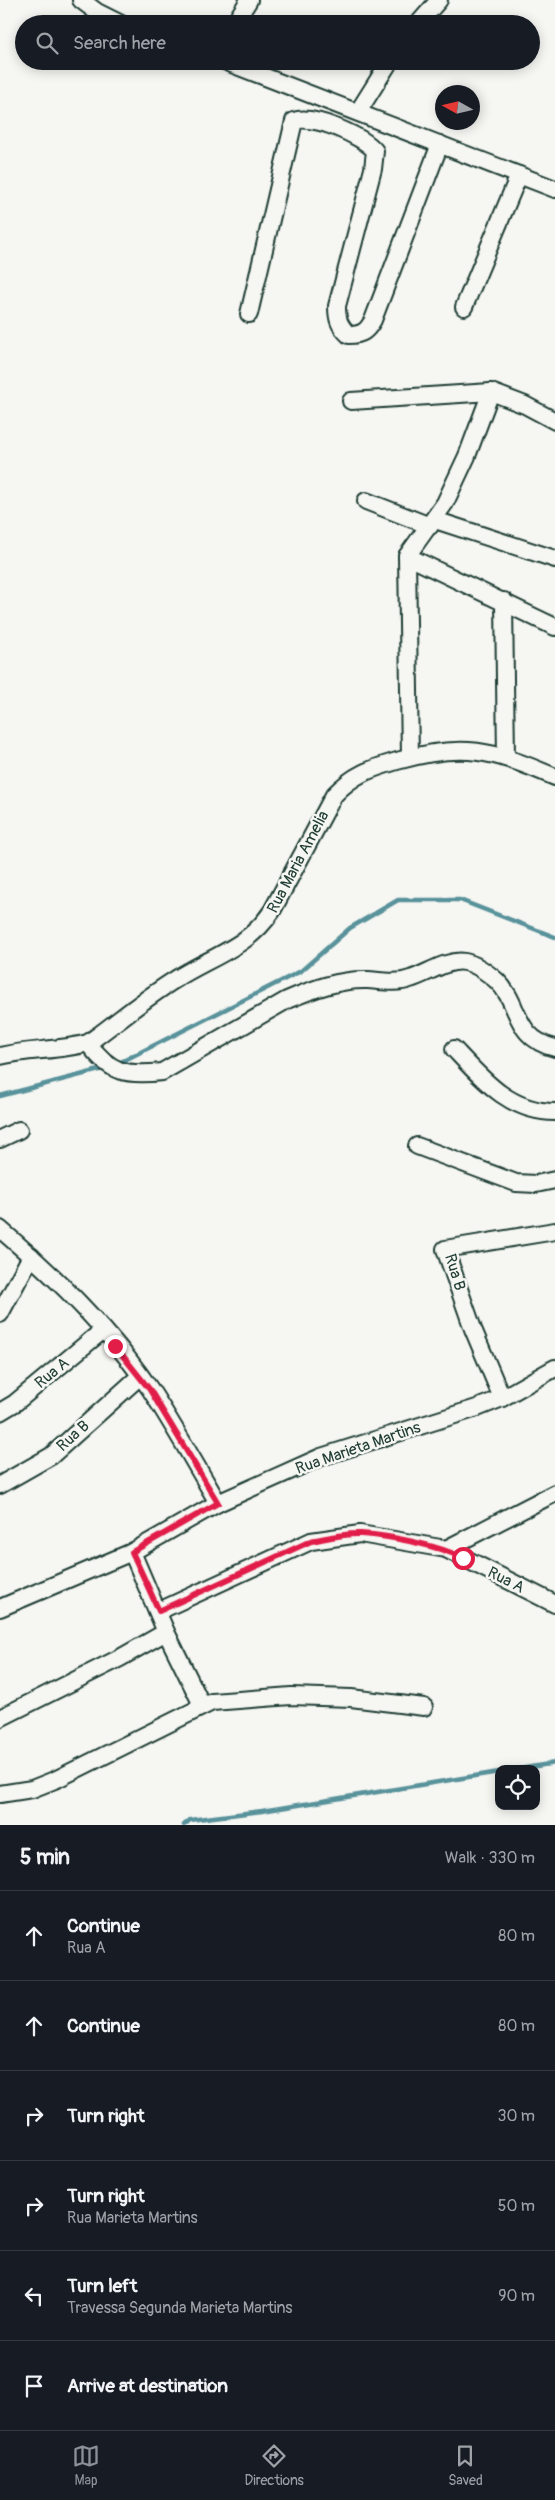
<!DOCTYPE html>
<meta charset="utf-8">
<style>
body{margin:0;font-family:Pangolin,sans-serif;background:#20242c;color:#f1f3f6}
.controls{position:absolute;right:15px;bottom:15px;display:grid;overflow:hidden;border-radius:10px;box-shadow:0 2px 12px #0003}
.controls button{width:45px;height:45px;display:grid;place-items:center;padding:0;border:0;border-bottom:1px solid #363941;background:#171b24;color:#f1f3f6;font:25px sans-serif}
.compass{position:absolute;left:435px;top:85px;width:45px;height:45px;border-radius:50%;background:#171b24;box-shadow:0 2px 12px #0003;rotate:278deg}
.stop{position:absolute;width:15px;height:15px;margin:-11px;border:4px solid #e11d48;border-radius:50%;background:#fff}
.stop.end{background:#e11d48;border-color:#fff;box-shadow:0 1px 5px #0008}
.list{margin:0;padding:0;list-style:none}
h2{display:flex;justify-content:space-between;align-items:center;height:65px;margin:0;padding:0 20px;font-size:21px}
h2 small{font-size:16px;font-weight:400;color:#9ea1a6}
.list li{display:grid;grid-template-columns:32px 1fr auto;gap:15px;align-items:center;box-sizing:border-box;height:90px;padding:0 20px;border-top:1px solid #363941}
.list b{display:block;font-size:19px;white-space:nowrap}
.list p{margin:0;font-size:16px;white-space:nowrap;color:#9ea1a6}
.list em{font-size:16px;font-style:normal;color:#9ea1a6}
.icon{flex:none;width:28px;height:28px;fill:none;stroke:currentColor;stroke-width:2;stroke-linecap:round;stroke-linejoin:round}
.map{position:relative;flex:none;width:555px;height:1825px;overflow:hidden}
.search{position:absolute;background:#171b24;box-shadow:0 2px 12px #0003;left:15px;right:15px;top:15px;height:55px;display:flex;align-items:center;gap:12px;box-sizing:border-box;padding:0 18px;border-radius:28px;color:#9ea1a6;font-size:19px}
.sheet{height:605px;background:#171b24}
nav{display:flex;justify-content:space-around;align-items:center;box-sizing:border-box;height:70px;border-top:1px solid #363941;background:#171b24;font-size:14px;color:#9ea1a6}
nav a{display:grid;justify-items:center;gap:2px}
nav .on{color:#8c9099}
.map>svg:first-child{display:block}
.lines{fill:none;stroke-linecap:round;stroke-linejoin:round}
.stream{stroke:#59929b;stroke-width:4.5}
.street-casing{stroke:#1f3d34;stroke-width:20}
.street{stroke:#f6f6f2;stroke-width:16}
.route{stroke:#e11d48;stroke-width:6}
.labels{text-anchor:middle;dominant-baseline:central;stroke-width:5;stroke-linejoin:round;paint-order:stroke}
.street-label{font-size:16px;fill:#1f3d34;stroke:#f6f6f2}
</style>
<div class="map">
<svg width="555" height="1825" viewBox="0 0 555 1825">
<rect width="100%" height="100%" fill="#f6f6f2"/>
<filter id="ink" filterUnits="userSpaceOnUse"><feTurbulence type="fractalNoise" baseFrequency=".02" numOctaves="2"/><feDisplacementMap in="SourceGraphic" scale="10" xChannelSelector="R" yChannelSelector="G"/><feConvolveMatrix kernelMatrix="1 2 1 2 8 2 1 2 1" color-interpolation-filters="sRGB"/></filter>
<g filter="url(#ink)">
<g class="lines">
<!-- stream -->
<g class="stream">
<polyline points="117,1064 301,971 350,928 398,900 460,900 555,937"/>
<polyline points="0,1096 107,1068"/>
<polyline points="519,1769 555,1763"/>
<polyline points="184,1825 190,1820 262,1811 499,1772"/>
</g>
<defs>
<g id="street">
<polyline points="81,0 97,12 121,24"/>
<polyline points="234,24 249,0"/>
<polyline points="418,24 439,0"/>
<polyline points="224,61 555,189"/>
<polyline points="358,112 390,61"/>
<polyline points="464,307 519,175"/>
<path d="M249,314L294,121C313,114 363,136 375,151L373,169L337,306C337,319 339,326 349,335C362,335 367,331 373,320L440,144"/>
<polyline points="351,401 491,392 525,405 555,421"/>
<polyline points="366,501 430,526"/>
<polyline points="435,520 555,559"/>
<polyline points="407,556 410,757"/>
<polyline points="407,556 445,503 467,456 491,392"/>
<polyline points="407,556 555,627"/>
<polyline points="504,601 506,758"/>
<path d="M88,1043C110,1073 125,1076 162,1072L287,1000C313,989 340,979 368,980C382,981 397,984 410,979C427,974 447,959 465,962C476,964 489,974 497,981C521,1004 513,1038 555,1048"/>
<path d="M454,1049C483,1080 510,1112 555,1112"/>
<path d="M0,1056C29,1049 59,1051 88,1043C117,1022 145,998 176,979C210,957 249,947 272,911L334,795C354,774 370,769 397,761C463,742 492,750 555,777"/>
<polyline points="0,1139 19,1130"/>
<polyline points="417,1146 516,1183 536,1184 555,1180"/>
<path d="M0,1229C54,1275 110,1330 150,1389C174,1426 196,1465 218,1503"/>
<polyline points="0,1314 31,1256"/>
<polyline points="502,1398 473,1329 445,1249 555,1231"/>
<polyline points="0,1412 15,1403 102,1331"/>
<polyline points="0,1485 51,1456 140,1376"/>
<polyline points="446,1549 555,1493"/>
<polyline points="132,1552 166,1632 202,1705"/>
<polyline points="0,1608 132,1552 218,1503 321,1457 477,1408 502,1398 555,1368"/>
<polyline points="159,1611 311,1541 360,1534 446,1549 555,1604"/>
<polyline points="0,1718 120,1658 166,1632"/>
<polyline points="0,1794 32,1789 57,1779 212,1702 291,1696 351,1698 424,1707"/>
</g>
</defs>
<!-- street casing -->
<use href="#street" class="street-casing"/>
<!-- street -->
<use href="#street" class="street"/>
</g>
</g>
<g class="lines" filter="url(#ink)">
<!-- route -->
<path class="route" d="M115,1346L150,1390L218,1503L132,1552L159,1611L311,1541C327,1538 344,1533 361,1534C390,1536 437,1545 463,1558"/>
</g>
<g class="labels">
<!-- street labels -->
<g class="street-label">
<text transform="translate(298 862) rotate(-62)">Rua Maria Amelia</text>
<text transform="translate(455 1272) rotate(73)">Rua B</text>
<text transform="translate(52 1373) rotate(-39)">Rua A</text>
<text transform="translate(73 1436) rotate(-42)">Rua B</text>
<text transform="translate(358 1448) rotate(-19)">Rua Marieta Martins</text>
<text transform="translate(506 1580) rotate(27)">Rua A</text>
</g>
</g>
</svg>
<div class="controls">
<button><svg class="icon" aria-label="locate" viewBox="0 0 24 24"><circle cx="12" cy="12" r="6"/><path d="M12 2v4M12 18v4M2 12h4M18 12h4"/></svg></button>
</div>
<svg class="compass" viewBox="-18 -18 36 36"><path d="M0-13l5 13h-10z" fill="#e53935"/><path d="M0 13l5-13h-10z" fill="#9ea1a6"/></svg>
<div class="stop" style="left:463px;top:1558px"></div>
<div class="stop end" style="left:115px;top:1346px"></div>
<div class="search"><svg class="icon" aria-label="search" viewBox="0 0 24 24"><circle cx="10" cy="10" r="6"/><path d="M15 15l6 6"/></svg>Search here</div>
</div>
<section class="sheet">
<h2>5 min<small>Walk · 330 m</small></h2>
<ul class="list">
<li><svg class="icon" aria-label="ahead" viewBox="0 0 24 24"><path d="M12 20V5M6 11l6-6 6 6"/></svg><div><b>Continue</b><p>Rua A</p></div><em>80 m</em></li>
<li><svg class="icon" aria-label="ahead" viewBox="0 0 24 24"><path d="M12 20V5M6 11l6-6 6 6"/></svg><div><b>Continue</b></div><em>80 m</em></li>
<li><svg class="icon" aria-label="right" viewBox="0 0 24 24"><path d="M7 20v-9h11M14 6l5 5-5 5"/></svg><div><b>Turn right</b></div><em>30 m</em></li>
<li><svg class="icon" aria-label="right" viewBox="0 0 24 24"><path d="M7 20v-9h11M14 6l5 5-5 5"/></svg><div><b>Turn right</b><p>Rua Marieta Martins</p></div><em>50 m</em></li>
<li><svg class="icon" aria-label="left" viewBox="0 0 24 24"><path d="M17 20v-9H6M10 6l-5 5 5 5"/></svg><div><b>Turn left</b><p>Travessa Segunda Marieta Martins</p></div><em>90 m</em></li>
<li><svg class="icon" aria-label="arrive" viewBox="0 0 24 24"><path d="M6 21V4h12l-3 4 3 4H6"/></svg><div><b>Arrive at destination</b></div></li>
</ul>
</section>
<nav>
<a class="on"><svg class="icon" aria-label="map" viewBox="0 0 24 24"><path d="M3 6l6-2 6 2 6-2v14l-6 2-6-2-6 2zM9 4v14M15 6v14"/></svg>Map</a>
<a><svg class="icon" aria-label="directions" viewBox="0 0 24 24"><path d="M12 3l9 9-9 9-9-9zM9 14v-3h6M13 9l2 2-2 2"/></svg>Directions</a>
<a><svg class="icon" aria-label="saved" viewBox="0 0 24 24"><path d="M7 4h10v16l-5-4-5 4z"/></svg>Saved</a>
</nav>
